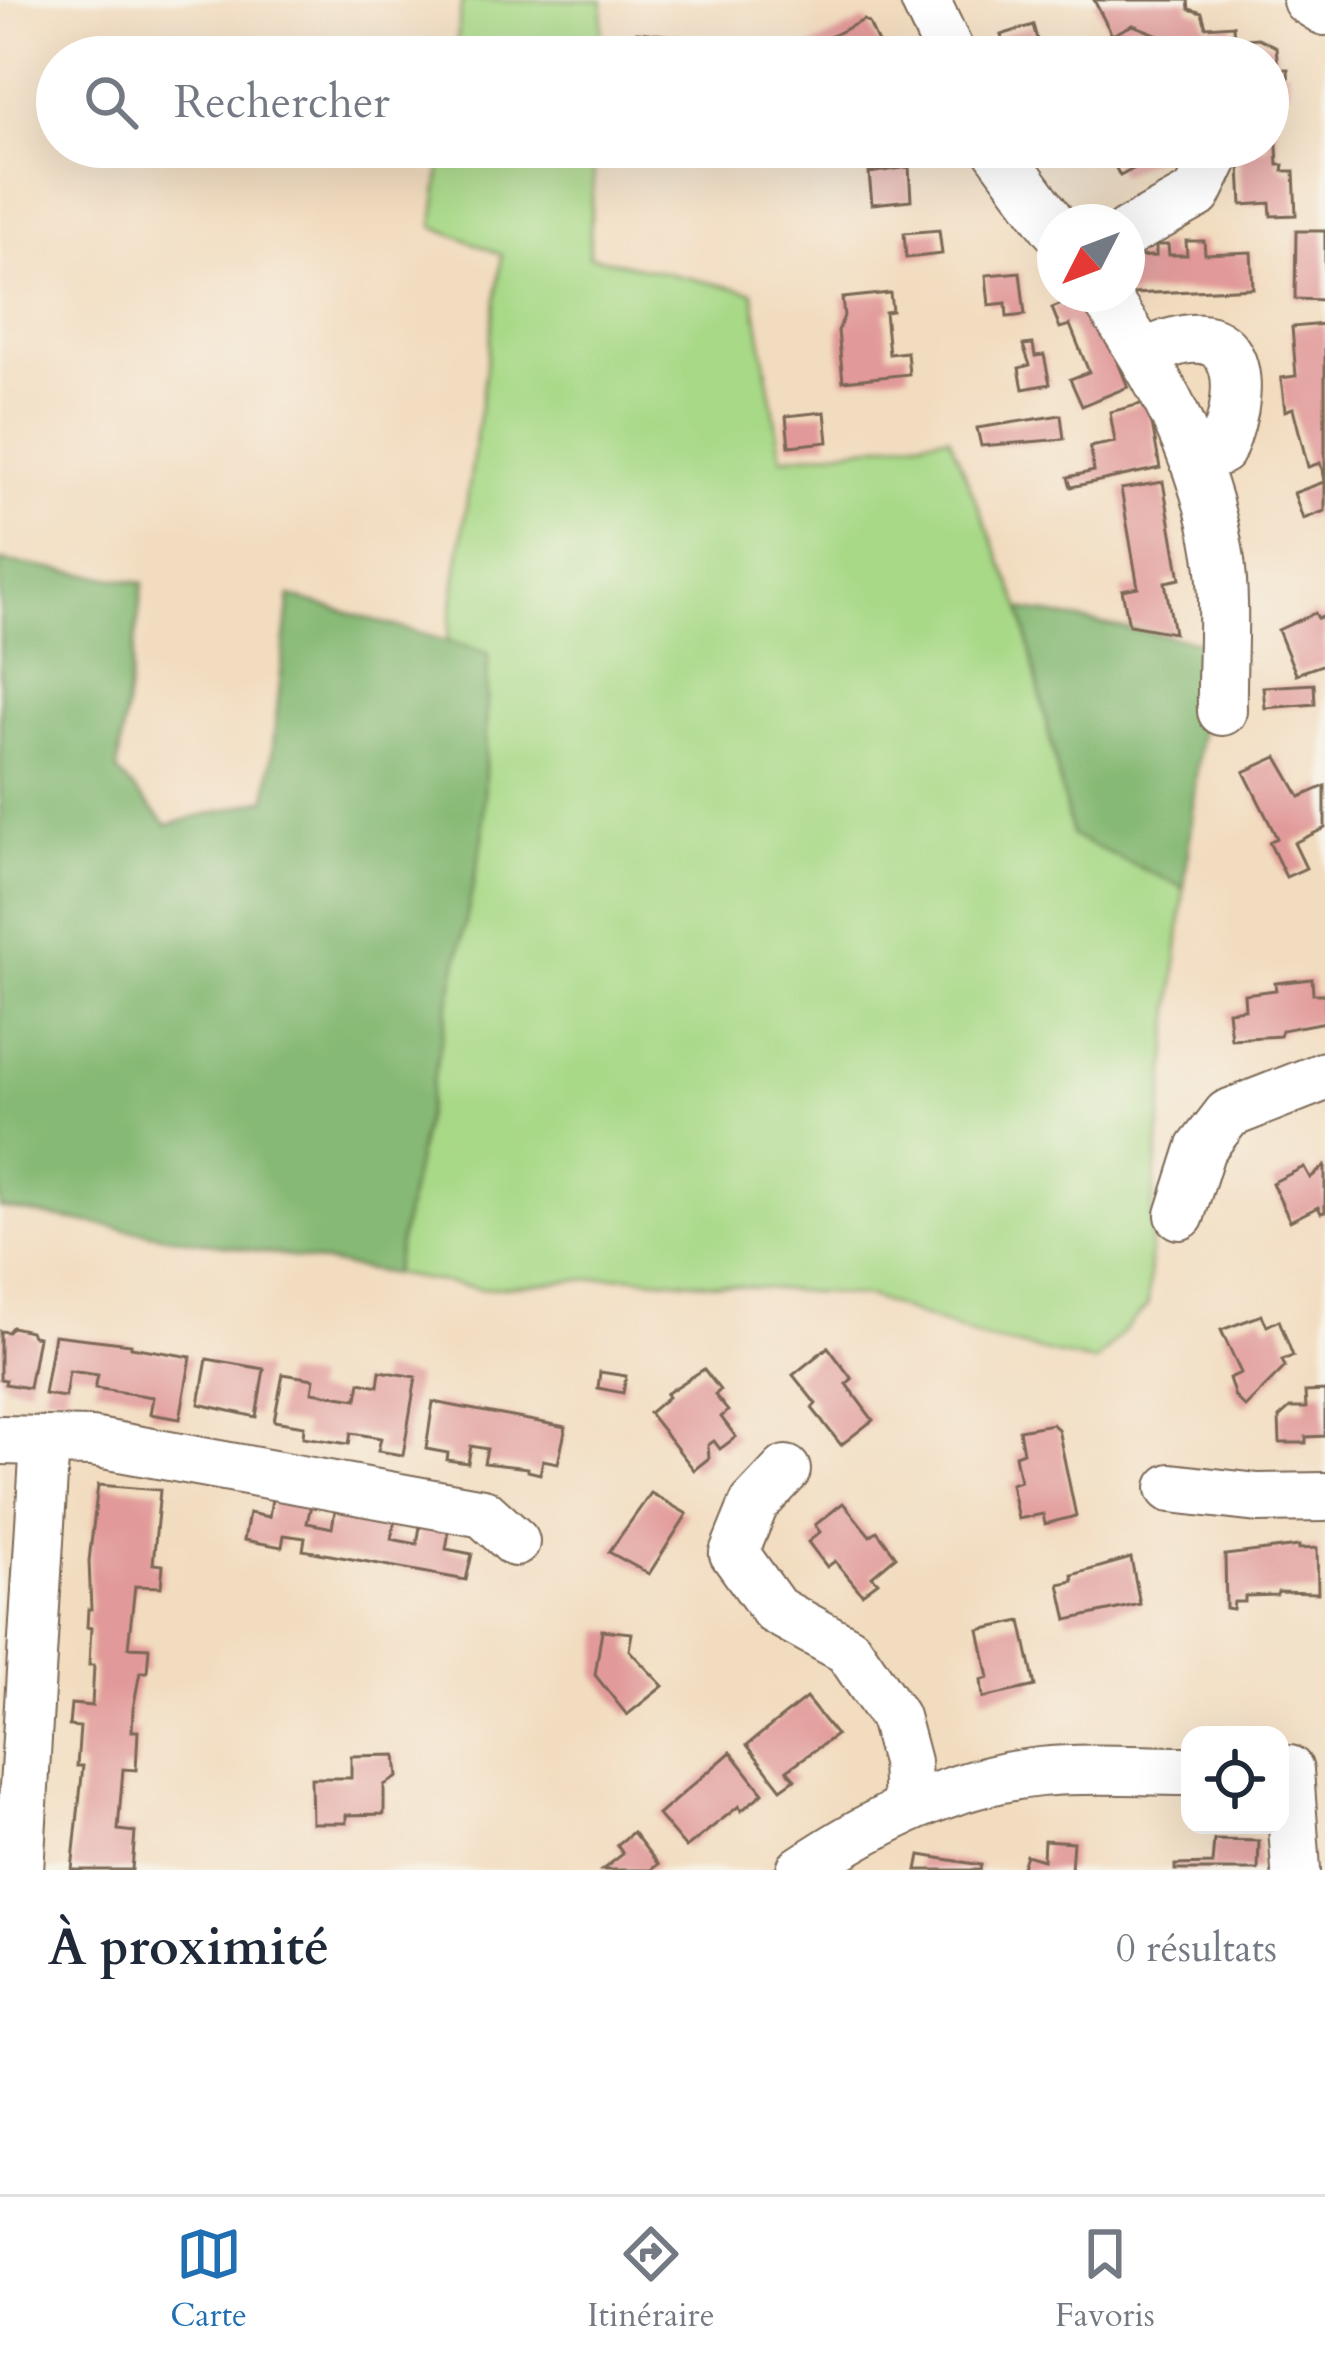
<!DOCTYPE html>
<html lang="fr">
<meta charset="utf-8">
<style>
body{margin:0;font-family:Cardo,serif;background:#f2f2f3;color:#1f2937}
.controls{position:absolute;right:36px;bottom:36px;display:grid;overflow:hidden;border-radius:24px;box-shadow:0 12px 48px #0002}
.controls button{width:108px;height:108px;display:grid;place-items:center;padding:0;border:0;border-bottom:3px solid #e0e1e3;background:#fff;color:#1f2937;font:60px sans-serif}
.compass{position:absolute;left:1037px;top:204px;width:108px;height:108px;border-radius:50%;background:#fff;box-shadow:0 12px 48px #0002;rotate:228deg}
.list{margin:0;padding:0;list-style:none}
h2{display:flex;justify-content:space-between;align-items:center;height:156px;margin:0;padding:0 48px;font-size:51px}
h2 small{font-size:39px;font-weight:400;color:#747a83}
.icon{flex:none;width:66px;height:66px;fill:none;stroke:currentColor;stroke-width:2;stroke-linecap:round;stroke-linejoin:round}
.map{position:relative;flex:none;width:1325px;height:1870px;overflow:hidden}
.search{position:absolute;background:#fff;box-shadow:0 12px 48px #0002;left:36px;right:36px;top:36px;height:132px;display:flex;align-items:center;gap:30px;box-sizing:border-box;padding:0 42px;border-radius:66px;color:#747a83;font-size:45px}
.sheet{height:324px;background:#fff}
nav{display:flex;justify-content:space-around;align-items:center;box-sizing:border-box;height:168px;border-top:3px solid #e0e1e3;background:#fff;font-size:33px;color:#747a83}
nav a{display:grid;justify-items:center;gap:6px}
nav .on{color:#1f6fb2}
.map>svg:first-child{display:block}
.green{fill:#a8d987;stroke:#728252;stroke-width:3}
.forest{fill:#86b974;stroke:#607249;stroke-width:3}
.building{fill:#e19a99}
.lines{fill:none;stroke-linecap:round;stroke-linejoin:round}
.minor-casing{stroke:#7b6856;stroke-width:52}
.minor{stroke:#fff;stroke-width:48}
</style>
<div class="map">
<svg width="1325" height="1870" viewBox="0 0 1325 1870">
<rect width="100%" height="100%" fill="#f7f3e8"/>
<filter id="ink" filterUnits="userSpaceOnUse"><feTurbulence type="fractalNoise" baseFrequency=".00833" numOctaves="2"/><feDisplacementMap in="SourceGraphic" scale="24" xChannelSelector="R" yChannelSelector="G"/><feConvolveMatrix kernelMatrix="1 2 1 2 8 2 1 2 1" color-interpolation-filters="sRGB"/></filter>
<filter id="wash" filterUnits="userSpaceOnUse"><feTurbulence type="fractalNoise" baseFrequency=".004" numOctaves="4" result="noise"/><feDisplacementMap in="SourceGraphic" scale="48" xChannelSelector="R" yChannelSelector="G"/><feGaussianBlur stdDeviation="2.7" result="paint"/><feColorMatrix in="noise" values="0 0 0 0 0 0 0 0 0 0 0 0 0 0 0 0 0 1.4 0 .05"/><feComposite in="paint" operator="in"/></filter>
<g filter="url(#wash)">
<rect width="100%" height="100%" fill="#f2dcbf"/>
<!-- green -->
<g class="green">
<polygon points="462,0 603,0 600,57 455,57"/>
<polygon points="443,147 595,147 589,256 753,292 782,458 949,436 1021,609 1072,836 1184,888 1152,1211 1148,1305 1095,1362 981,1338 870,1297 625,1276 482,1289 393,1274 483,837 488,653 447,641 502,255 433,226"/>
</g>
<!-- forest -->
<g class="forest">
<polygon points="0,561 143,583 117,771 167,825 267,799 290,596 488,653 483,837 393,1274 0,1208"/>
<polygon points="1021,609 1210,644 1184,888 1072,836"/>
</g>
<g id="blocks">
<!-- building -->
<g class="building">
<polygon points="1094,0 1188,0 1189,9 1202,13 1206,27 1233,25 1234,40 1258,38 1276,47 1278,69 1288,69 1289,90 1274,91 1278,165 1284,165 1283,171 1294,171 1296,215 1271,216 1270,203 1242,205 1239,147 1268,147 1268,57 1214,57 1133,25 1112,35"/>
<polygon points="864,20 869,23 884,57 789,57"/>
<polygon points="1033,25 1042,57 1007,57 1001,35"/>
<polygon points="637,32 676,36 675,48 728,57 634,57"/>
<polygon points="1105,147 1162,147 1165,152 1120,176"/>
<polygon points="909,167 911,200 872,204 869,173"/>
<polygon points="939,230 942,254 906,258 904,233"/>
<polygon points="1296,231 1325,231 1325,300 1295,299"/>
<polygon points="1186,241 1204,241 1205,254 1251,252 1253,288 1133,294 1135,308 1127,294 1127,257 1156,256 1156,245 1168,245 1169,255 1187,255"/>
<polygon points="1020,272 1025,315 1007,317 1006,303 989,305 986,275"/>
<polygon points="890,293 892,311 885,312 889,354 907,352 909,374 843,381 838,331 844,316 842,298"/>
<polygon points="1085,294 1090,294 1128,387 1082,406 1070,379 1089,372 1070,325 1060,328 1052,308"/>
<polygon points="1325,324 1325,511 1303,519 1294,493 1324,482 1322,469 1320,463 1308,467 1293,408 1285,411 1281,378 1296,376 1292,327"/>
<polygon points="1033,344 1035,356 1044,355 1050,384 1023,389 1019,368 1030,365 1023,345"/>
<polygon points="1148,402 1160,468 1071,487 1068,477 1094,471 1090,447 1115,442 1110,412"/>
<polygon points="825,412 828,442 789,446 786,416"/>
<polygon points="1061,415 1064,439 981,446 977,428"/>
<polygon points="1163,482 1180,579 1165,582 1174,633 1129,625 1122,590 1138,587 1121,489"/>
<polygon points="1315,613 1318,618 1325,615 1325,664 1296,674 1278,630"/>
<polygon points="1314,684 1315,704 1265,708 1263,687"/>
<polygon points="1277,757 1300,797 1325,786 1325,828 1294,843 1306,868 1286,877 1269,842 1277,838 1244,772"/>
<polygon points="1312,979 1313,994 1325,994 1325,1022 1282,1030 1280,1036 1231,1039 1228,1011 1245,1009 1244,994 1276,990 1275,983"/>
<polygon points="1325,1166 1325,1212 1321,1213 1318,1207 1290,1221 1272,1183 1304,1167 1310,1178"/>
<polygon points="1262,1315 1267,1326 1279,1320 1293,1356 1282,1360 1285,1367 1245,1407 1235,1397 1229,1378 1241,1373 1221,1330"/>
<polygon points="12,1327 30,1331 32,1336 38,1337 29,1388 5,1384 6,1380 0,1379 0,1331 8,1332"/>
<polygon points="54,1335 131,1344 131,1347 191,1357 180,1419 150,1414 153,1397 95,1388 98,1375 69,1371 65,1397 44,1394"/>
<polygon points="828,1347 852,1379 846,1384 873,1420 841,1445 812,1408 816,1404 793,1375"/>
<polygon points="207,1359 264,1369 256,1417 199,1404"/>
<polygon points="704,1369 720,1390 715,1395 728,1411 721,1417 736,1437 720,1449 714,1441 708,1445 709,1458 694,1470 649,1413 668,1397 666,1394"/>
<polygon points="380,1371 416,1377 403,1455 378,1451 381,1438 351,1433 349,1444 303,1437 304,1426 274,1421 283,1374 314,1379 312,1392 357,1399 360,1382 378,1386"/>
<polygon points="600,1372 626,1376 623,1393 598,1388"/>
<polygon points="1325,1391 1325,1436 1306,1437 1306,1443 1280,1443 1279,1418 1290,1408 1306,1408 1305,1392"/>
<polygon points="433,1402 566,1427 558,1463 543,1460 540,1474 528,1471 528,1468 484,1463 487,1449 471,1446 468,1463 447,1460 448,1453 426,1449"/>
<polygon points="1052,1424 1058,1429 1076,1516 1045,1524 1043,1514 1018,1519 1011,1484 1020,1481 1015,1455 1023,1452 1019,1430"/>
<polygon points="98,1485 160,1490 153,1564 163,1565 161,1587 135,1586 128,1647 149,1648 147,1672 140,1672 133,1709 132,1731 138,1731 136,1770 123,1769 118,1830 135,1832 132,1870 72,1870 83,1766 77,1766 80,1727 69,1726 71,1704 92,1706 94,1665 89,1665 91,1628 87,1627 88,1609 91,1609 89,1561"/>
<polygon points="273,1493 312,1500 307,1523 323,1526 332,1528 336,1505 396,1516 391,1539 417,1544 421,1521 450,1526 446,1549 472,1554 466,1580 303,1550 305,1538 284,1535 282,1547 244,1540 249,1513 269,1517"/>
<polygon points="651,1493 687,1514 649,1574 609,1552"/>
<polygon points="843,1503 870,1536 877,1531 896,1556 872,1576 878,1582 862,1594 835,1561 827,1567 808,1542 820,1532 815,1525"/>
<polygon points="1299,1546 1299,1549 1317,1548 1318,1593 1278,1592 1277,1595 1245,1596 1245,1602 1234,1602 1233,1609 1226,1608 1225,1555"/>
<polygon points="1131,1558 1140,1604 1067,1620 1059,1584 1073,1581 1072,1575"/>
<polygon points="1021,1621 1035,1686 983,1698 981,1680 989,1678 979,1630"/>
<polygon points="602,1630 632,1633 629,1650 663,1686 627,1715 595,1675"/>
<polygon points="806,1698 836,1735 787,1770 795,1779 781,1789 747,1745"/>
<polygon points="731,1752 763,1793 741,1811 739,1806 686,1848 658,1815"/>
<polygon points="396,1755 398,1777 384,1785 384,1814 346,1815 346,1823 312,1823 311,1778 351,1778 351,1756"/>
<polygon points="633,1832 658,1864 651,1870 602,1870 623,1854 617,1845"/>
<polygon points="1044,1840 1073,1842 1071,1870 1021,1870 1026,1855 1043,1860"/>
<polygon points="1214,1840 1259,1841 1258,1870 1175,1870 1175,1865 1212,1864"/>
<polygon points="920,1855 981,1865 980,1870 917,1870"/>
</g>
</g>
</g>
<g filter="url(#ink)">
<use href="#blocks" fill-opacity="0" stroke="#7b6856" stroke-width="3"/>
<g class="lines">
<defs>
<g id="minor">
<polyline points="925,0 952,57"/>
<polyline points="1307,0 1325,11"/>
<polyline points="996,147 1055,228"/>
<polyline points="1127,233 1197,194 1220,147"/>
<path d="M1103,294C1158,373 1204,458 1219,554C1227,604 1221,660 1222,711"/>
<path d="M1143,355C1236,306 1253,376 1221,450L1196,461"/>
<polyline points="1180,1215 1201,1149 1228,1114 1325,1076"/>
<polyline points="0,1440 92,1442 483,1513 515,1542"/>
<polyline points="786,1470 754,1504 734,1553 775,1610 848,1650 894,1717 906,1762 908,1806"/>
<polyline points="1171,1488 1258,1498 1325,1497"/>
<polyline points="1289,1770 1296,1870"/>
<polyline points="19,1870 45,1442"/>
<path d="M801,1870C874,1821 952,1781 1040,1772C1089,1767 1141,1771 1190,1771"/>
</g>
</defs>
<!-- minor casing -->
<use href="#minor" class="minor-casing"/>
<!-- minor -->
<use href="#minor" class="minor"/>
</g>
</g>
</svg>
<div class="controls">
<button><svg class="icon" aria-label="locate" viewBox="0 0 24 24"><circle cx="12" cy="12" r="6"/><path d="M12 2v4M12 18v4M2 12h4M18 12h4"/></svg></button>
</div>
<svg class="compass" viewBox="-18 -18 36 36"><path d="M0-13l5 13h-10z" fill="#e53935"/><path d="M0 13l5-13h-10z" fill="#747a83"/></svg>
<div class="search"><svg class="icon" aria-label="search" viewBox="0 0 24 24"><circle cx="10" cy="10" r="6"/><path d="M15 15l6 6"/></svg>Rechercher</div>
</div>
<section class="sheet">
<h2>À proximité<small>0 résultats</small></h2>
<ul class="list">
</ul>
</section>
<nav>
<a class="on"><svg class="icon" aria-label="map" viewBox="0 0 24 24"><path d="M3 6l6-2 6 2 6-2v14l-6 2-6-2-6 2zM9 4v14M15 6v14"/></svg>Carte</a>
<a><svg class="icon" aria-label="directions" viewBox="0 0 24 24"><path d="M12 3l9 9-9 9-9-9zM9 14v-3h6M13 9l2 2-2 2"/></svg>Itinéraire</a>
<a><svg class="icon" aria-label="saved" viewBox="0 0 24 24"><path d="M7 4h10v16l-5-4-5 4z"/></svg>Favoris</a>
</nav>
